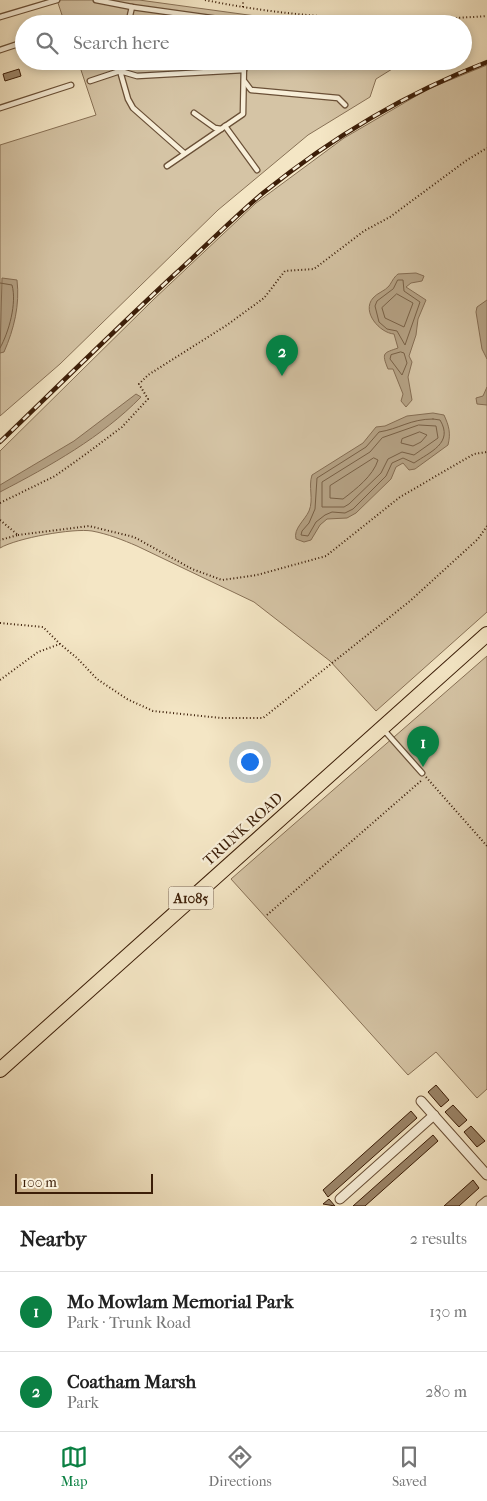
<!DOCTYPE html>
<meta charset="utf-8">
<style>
body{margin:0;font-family:"IM FELL French Canon",serif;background:#f2f2f2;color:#222}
.scale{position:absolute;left:15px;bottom:12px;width:138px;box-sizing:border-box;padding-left:5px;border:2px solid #3c1e08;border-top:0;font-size:14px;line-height:18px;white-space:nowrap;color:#3c1e08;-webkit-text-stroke:4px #f8efd9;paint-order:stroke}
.you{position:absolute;left:249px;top:761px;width:18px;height:18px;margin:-12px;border:4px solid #fff;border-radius:50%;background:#1a73e8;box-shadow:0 0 0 8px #1a73e833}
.badge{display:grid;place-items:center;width:32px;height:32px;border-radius:50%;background:#0b8043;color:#fff;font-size:16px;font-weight:700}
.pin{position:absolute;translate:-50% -41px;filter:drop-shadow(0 1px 2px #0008)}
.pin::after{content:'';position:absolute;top:26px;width:18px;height:15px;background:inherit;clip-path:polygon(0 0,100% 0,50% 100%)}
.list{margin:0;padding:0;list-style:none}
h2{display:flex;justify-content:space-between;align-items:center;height:65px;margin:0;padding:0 20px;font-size:21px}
h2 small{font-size:16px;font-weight:400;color:#767676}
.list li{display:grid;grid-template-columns:32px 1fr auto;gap:15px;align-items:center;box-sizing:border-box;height:80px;padding:0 20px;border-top:1px solid #e0e0e0}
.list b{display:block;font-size:19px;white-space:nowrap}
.list p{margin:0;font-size:16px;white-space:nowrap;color:#767676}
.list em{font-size:16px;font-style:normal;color:#767676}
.icon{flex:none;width:28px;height:28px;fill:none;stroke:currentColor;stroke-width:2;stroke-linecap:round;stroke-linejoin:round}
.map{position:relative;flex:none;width:487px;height:1206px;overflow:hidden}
.search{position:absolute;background:#fff;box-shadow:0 2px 8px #0003;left:15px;right:15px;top:15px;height:55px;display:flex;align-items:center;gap:12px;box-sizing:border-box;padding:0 18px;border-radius:28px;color:#767676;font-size:19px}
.sheet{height:225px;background:#fff}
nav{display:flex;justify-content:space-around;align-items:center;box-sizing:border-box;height:70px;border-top:1px solid #e0e0e0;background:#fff;font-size:14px;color:#767676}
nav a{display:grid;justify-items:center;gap:2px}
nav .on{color:#0b8043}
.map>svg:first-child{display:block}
.green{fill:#d5c4a5;stroke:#887156}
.water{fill:#b5a285;stroke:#856d53}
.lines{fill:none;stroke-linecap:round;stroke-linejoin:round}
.shore{stroke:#786046;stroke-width:1}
.building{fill:#9c866a;stroke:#3c1e08}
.lane-casing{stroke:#6a5037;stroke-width:7}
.street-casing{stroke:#6a5037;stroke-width:11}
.primary-casing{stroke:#3c1e08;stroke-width:16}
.path{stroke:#3c1e08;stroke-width:2;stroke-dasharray:1 2.5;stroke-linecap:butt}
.lane{stroke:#f8efd9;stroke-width:4.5}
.street{stroke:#f8efd9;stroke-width:9}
.primary{stroke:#f4e6c5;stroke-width:14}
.rail-casing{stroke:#3c1e08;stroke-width:4.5}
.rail{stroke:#f8efd9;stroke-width:2.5;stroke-dasharray:8;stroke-linecap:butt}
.labels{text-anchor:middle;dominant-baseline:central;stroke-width:4.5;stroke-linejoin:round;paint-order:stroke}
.shield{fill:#f8efd9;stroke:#745d47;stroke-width:1}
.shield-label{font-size:14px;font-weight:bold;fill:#3c1e08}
.street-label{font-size:15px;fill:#3c1e08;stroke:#f8efd9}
</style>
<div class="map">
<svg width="487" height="1206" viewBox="0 0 487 1206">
<rect width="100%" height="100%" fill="#f4e6c5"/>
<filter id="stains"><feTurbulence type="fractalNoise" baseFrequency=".004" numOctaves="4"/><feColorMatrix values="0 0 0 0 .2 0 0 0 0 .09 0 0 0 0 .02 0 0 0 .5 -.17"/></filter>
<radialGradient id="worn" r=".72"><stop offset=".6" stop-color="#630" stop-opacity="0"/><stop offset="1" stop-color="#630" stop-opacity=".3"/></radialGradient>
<!-- green -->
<g class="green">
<polygon points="57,0 139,0 314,24 65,24"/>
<polygon points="78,61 405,61 376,79 370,97 308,135 218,210 60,364 0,416 0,145 96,115"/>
<path d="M487,65V612L376,711L330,661L254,602L137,546C123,540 108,534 92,531C73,528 17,538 0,548V451L153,300L256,203L344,138L428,89Z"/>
<polygon points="487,656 487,1089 477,1098 436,1052 408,1075 231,879"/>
</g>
<!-- water -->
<g class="water">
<path d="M416,273L424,276L422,281L411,283L406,287L426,300L418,319L416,335L409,356L412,362L408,377L412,400L406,407L401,401L403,394L393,369H388C381,352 384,353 398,348L394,334C380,333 361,312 373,298C377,293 385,291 389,286C392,282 393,278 398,274Z"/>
<path d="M2,278L17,280C20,305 14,329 4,352L0,353Z"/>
<polygon points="487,300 487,359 482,349 476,312 477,307"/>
<polygon points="487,387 487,405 477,404 476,398 483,396"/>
<path d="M136,394L141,397C102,437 50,466 0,492V485L74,441Z"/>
<path d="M433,413L444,415C449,426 451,433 448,445L415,469L409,470L403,463L396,467L391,479L356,513L347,518L327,519L320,525L311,540L304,542L296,539C293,529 305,520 309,511C314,499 308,487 312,475L363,443L376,427L385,426L407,416Z"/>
</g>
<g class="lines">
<!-- shore -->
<g class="shore">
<polygon points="398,280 403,280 404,291 420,302 405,345 397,331 387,329 379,322 375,306 377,301 393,289"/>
<path d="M0,283L12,285C17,303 9,332 0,348"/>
<polygon points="397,294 413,303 404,327 385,318 382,308"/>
<polygon points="401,352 404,353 407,363 402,375 390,359 391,355"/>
<path d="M433,419L440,420C454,443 430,452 414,463L403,458L392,463L386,476L353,509L345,513L332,512L325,515L316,522L308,536L301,535L302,531L309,523L315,509L317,478L366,447L379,432C399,429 410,419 433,419Z"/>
<polygon points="419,425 436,426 438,438 414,455 402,452 388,459 381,473 349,504 344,507 322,507 322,482 370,452 382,438"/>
<polygon points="420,432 427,435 421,442 413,446 401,443 402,439"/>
<path d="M374,458L378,460C373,476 356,489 343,499L330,498V486Z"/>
</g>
</g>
<!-- building -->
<g class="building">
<polygon points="19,69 21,76 5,81 3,74"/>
<polygon points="436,1085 449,1100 441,1107 428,1092"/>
<polygon points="453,1105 467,1120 459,1127 445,1112"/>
<polygon points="411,1111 417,1118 328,1197 323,1190"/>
<polygon points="471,1126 485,1141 477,1147 464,1132"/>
<polygon points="433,1135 438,1141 365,1206 353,1206"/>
<polygon points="473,1180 479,1188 459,1206 444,1206"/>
<polygon points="329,1199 335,1206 323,1204"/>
</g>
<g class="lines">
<defs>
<g id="lane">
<polyline points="96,0 132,7 254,24"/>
<polyline points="0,17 57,0"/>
<polyline points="128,24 132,7"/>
<polyline points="0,50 24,42"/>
<polyline points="90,81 120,71 122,61"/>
<polyline points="245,82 251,90 338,98 345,105"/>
<polyline points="0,108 71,85"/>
<polyline points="194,113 215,128 221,129"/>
<polyline points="225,126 257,170"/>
<polyline points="184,153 133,108 128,99 120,71 137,76 244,70"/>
<polyline points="167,166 243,114 244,61"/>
<polyline points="383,729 422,773"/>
</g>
<g id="street">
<polyline points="421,1101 487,1175"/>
<polyline points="340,1199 434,1115"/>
<polyline points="481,1206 487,1201"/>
</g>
<polyline id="primary" points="0,1070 487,634"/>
</defs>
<!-- lane casing -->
<use href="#lane" class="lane-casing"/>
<!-- street casing -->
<use href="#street" class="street-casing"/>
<!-- primary casing -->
<use href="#primary" class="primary-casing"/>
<!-- path -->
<g class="path">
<path d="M205,0C297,19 393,23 487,16"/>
<polyline points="243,7 243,0"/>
<polyline points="0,503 55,476 86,454 122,427 148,399 139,384 148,375 227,325 264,298 285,271 314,269 364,231 390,217 467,160 487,148"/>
<polyline points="0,520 18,535 0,540"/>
<polyline points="18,535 89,526 134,537 192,569 222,580 257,575 326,556 400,497 474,454 487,452"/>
<polyline points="0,623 43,627 60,644"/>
<polyline points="0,680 38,652 60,644 77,658 97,679 127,699 153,711 221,718 263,718 410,601 478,539 487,526"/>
<polyline points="426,777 487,846"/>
<polyline points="267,915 422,780"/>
</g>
<!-- lane -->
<use href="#lane" class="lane"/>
<!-- street -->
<use href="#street" class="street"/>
<!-- primary -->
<use href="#primary" class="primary"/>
<defs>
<path id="rail" d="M0,442C58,386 115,330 174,275C204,248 232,219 263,193C331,138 406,93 487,62"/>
</defs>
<!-- rail casing -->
<use href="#rail" class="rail-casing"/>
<!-- rail -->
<use href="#rail" class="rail"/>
</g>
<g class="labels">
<!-- shield labels -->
<rect class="shield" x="168.5" y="886.5" width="45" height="23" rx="4"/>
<g class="shield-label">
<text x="191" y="898">A1085</text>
</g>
<!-- street labels -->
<g class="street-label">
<text transform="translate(243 829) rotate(-42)">TRUNK ROAD</text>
</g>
</g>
<rect width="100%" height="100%" filter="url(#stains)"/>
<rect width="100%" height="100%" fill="url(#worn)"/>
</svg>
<div class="scale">100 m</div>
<div class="you"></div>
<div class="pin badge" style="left:423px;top:767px">1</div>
<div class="pin badge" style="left:282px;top:376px">2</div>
<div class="search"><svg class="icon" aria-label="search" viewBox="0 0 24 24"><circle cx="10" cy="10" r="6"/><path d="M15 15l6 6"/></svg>Search here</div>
</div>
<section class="sheet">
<h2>Nearby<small>2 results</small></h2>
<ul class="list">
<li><span class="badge">1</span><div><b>Mo Mowlam Memorial Park</b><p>Park · Trunk Road</p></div><em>130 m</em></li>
<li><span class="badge">2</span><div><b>Coatham Marsh</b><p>Park</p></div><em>280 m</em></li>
</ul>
</section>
<nav>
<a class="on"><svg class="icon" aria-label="map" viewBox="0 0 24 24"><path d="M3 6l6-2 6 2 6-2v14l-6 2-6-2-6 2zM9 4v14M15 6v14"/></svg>Map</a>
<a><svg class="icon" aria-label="directions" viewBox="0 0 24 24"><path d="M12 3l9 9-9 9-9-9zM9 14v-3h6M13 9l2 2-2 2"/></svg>Directions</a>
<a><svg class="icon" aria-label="saved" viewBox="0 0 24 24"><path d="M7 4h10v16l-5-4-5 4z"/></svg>Saved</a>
</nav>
